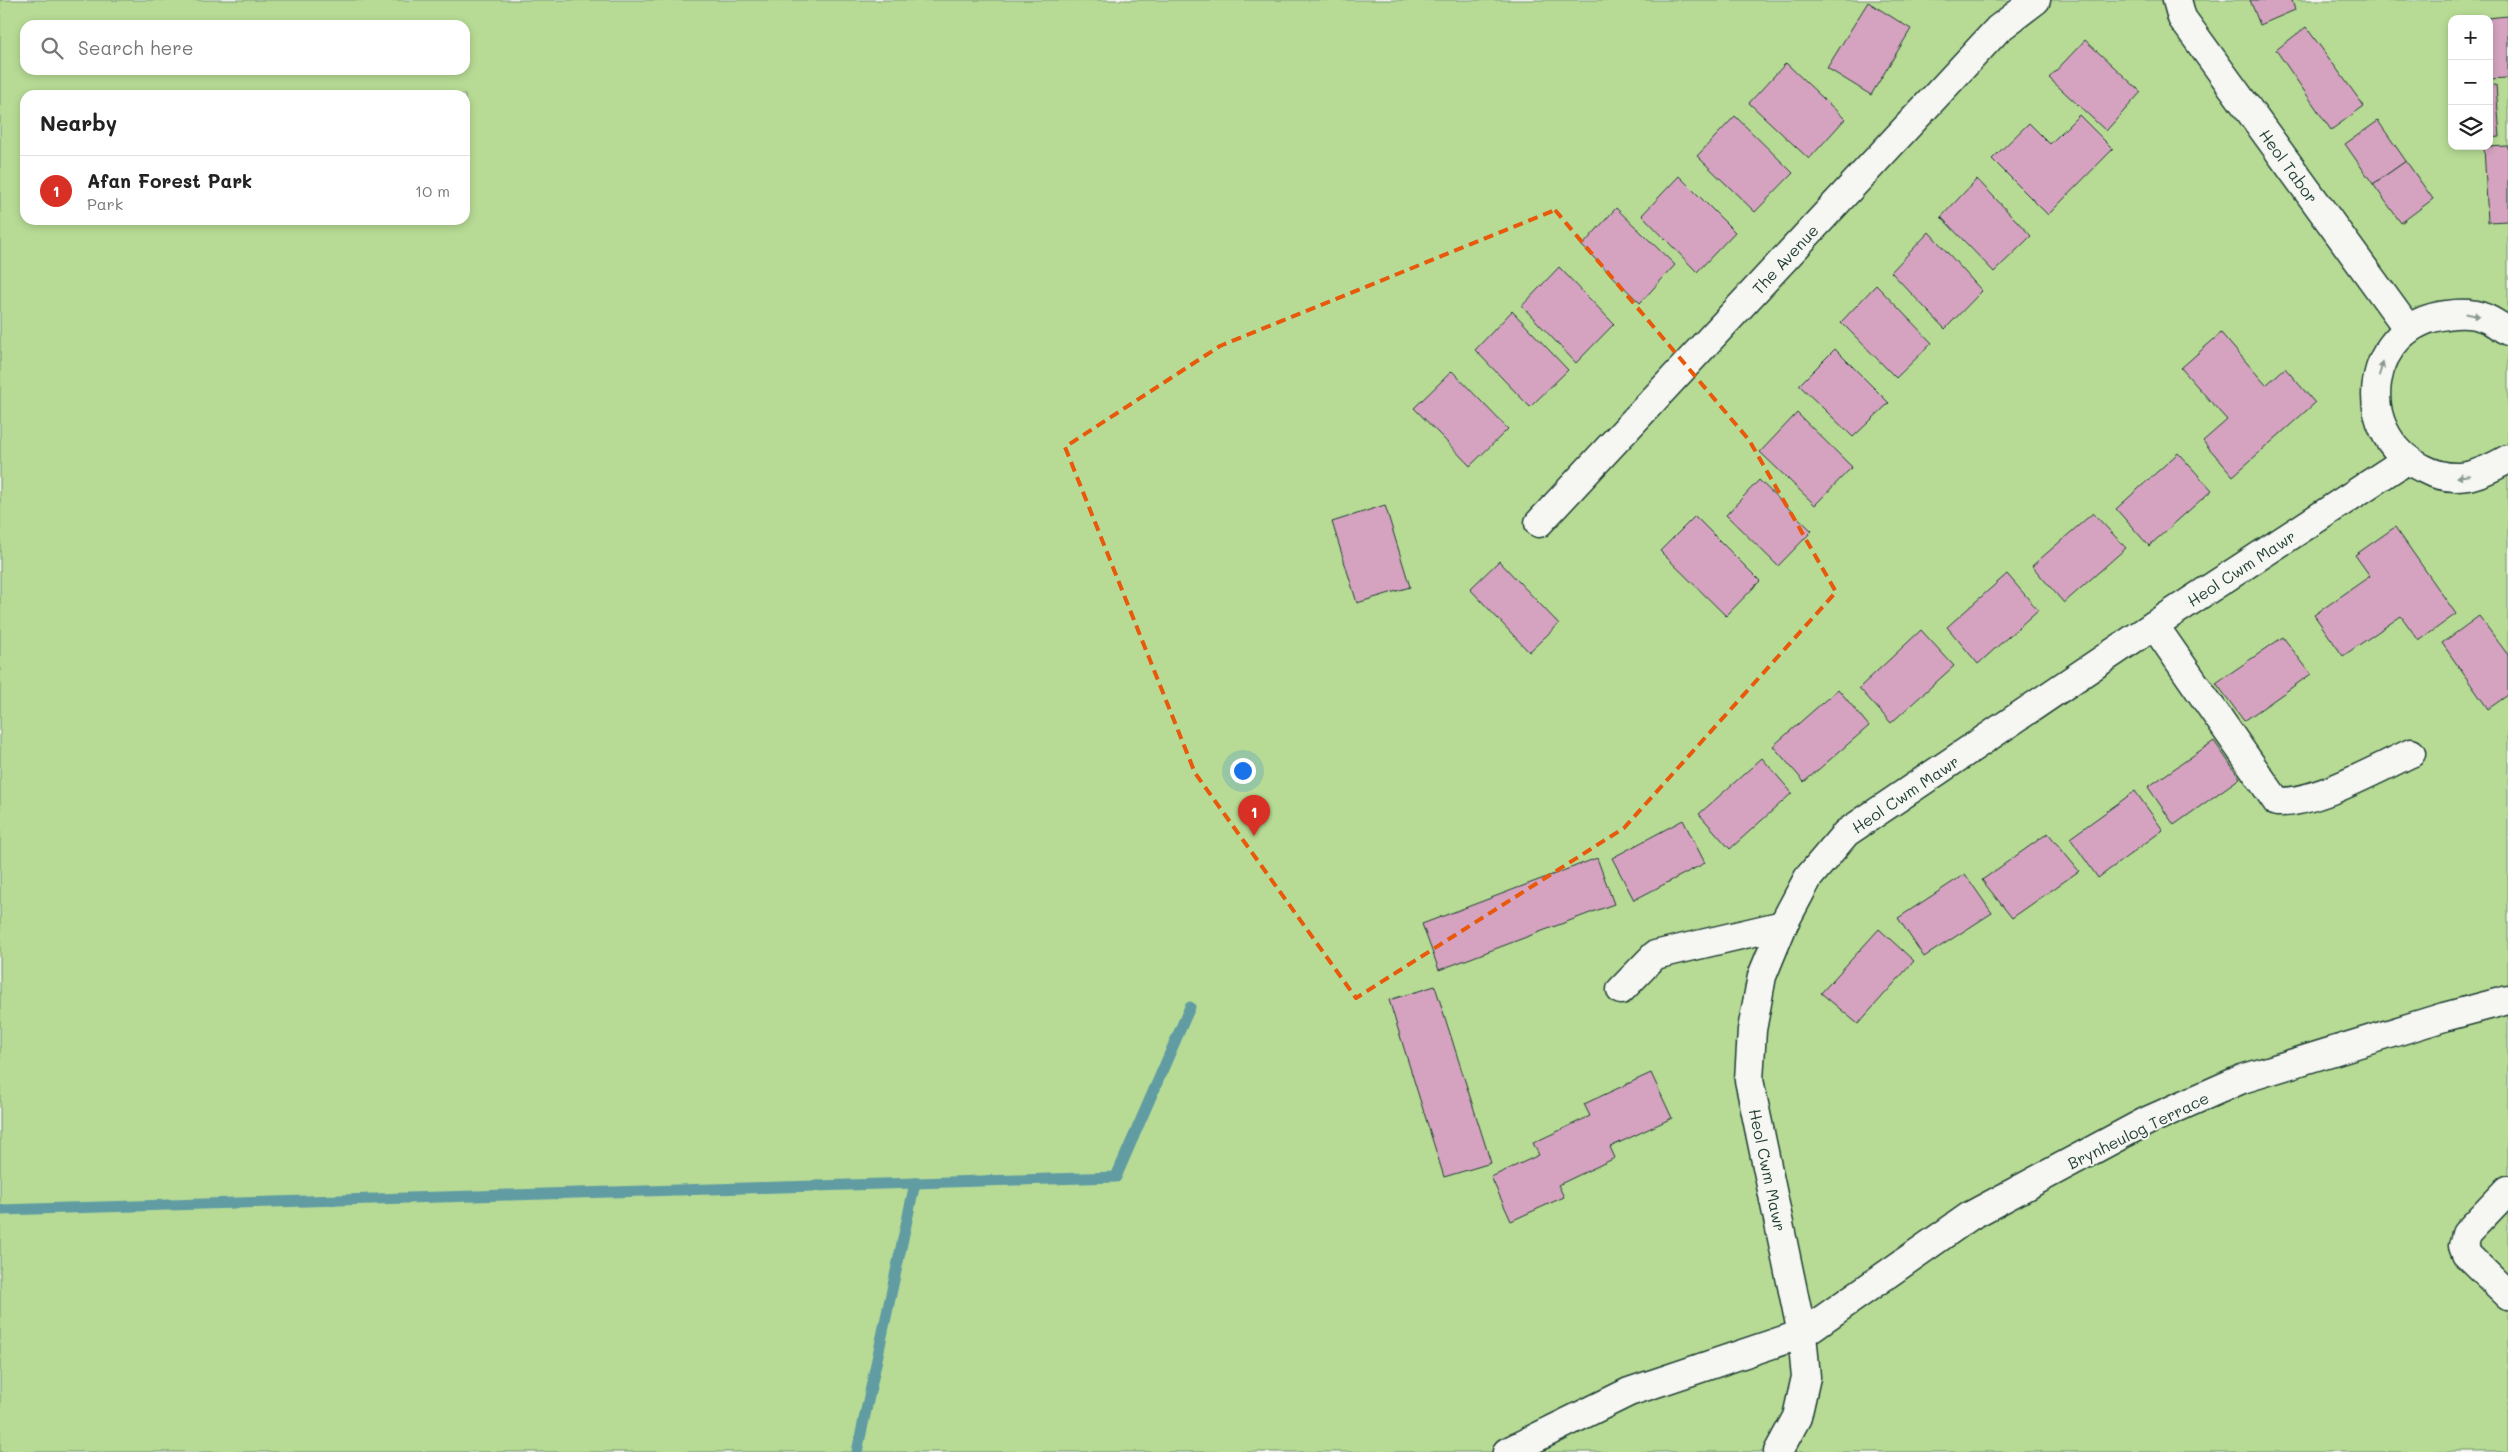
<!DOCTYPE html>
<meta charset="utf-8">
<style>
body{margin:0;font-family:Mali,sans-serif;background:#f2f2f2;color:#222}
.controls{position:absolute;right:15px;top:15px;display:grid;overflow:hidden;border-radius:10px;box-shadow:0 2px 8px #0003}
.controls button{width:45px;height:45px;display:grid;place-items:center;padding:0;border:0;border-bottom:1px solid #e0e0e0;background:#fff;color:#222;font:25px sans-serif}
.you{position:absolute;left:1242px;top:770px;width:18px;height:18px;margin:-12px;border:4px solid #fff;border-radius:50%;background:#1a73e8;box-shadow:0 0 0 8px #1a73e833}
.badge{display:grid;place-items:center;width:32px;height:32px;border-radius:50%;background:#d93025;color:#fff;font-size:16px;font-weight:700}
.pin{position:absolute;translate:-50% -41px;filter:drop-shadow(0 1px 2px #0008)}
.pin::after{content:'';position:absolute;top:26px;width:18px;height:15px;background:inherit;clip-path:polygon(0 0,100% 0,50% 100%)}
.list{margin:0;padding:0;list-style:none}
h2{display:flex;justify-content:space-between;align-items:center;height:65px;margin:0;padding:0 20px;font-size:21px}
h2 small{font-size:16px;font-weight:400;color:#767676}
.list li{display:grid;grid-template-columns:32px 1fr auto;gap:15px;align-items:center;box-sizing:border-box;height:70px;padding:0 20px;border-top:1px solid #e0e0e0}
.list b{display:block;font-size:19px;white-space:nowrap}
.list p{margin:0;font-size:16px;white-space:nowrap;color:#767676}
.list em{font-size:16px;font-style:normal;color:#767676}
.icon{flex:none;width:28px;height:28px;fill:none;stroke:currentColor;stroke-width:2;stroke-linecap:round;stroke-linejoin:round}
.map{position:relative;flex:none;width:2508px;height:1452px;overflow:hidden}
.search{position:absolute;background:#fff;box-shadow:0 2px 8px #0003;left:20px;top:20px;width:450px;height:55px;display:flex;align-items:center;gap:12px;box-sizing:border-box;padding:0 18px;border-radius:15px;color:#767676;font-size:19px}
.panel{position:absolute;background:#fff;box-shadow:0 2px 8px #0003;left:20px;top:90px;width:450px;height:135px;border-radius:15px}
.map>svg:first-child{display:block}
.green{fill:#b7db95;stroke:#6b8c64;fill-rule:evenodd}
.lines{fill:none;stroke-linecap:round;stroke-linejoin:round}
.stream{stroke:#619ca2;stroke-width:11}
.building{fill:#d5a3bf;stroke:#1f3d34}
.minor-casing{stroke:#1f3d34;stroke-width:31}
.minor{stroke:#f6f6f2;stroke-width:28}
.oneway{fill:#8a9a93}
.marked{fill:none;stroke:#e8590c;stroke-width:4;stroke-dasharray:10 6;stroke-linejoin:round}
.labels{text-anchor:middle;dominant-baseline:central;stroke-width:4;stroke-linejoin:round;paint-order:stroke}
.street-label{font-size:16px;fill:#1f3d34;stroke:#f6f6f2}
</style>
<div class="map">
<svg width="2508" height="1452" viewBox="0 0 2508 1452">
<rect width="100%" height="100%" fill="#f6f6f2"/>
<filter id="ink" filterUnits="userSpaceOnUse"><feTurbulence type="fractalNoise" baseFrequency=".02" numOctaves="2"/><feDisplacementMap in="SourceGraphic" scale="10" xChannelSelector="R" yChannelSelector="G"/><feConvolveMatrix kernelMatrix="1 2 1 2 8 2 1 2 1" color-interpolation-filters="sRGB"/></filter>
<g filter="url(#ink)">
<!-- green -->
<path class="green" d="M0,0H2508V1452H0ZM2452,19H2489V146H2452ZM25,25H465V70H25ZM25,95H465V220H25Z"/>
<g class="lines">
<!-- stream -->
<g class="stream">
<polyline points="0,1210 1116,1177 1190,1007"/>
<polyline points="857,1452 915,1183"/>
</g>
</g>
<!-- building -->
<g class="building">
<polygon points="2250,0 2292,0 2295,10 2260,25"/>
<polygon points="1868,2 1911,29 1871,95 1827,68"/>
<polygon points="2508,16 2508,78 2489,79 2489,19 2476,19"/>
<polygon points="2306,27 2364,106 2331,130 2276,50"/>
<polygon points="2085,40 2141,92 2106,131 2049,78"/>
<polygon points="1786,63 1845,119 1809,159 1749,103"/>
<polygon points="2496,85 2500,137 2489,138 2489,86"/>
<polygon points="2079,115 2113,149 2048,215 1992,159 2029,123 2050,144"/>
<polygon points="1735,116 1793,173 1755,212 1697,156"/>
<polygon points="2378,121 2406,161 2373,184 2345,144"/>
<polygon points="2508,146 2508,221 2488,222 2484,147"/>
<polygon points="2406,161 2433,199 2401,223 2373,184"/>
<polygon points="1679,176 1735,232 1697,272 1642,215"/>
<polygon points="1977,179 2031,236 1994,272 1941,217"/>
<polygon points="1616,208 1675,265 1640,303 1582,246"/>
<polygon points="1929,232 1982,291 1945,329 1891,272"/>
<polygon points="1559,267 1614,324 1576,363 1522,306"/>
<polygon points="1876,285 1932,343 1896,378 1841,322"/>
<polygon points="1512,311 1568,370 1530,407 1475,350"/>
<polygon points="2221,333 2266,385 2285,368 2315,403 2233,476 2203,441 2227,420 2181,368"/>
<polygon points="1835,349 1889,403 1853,437 1799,385"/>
<polygon points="1452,371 1508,429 1470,466 1414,408"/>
<polygon points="1797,413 1852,467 1815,505 1760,452"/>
<polygon points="2178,453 2212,490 2149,546 2116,509"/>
<polygon points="1759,480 1812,531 1778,566 1726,515"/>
<polygon points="1385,505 1410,587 1357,603 1332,522"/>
<polygon points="2093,513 2126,548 2064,603 2032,566"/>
<polygon points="1695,516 1760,581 1726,616 1660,551"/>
<polygon points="2395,527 2456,614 2419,641 2401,616 2343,656 2314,615 2370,576 2355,555"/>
<polygon points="1499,561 1559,624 1529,652 1470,589"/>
<polygon points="2007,574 2038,610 1978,664 1947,627"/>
<polygon points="2479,616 2508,655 2508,695 2488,709 2442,643"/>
<polygon points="1921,630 1954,666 1891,723 1859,688"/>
<polygon points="2283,637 2311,674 2244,721 2216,683"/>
<polygon points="1838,689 1869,726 1804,782 1773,746"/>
<polygon points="2214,741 2240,778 2174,825 2148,787"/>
<polygon points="1762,758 1792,793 1730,849 1699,814"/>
<polygon points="2135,791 2163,830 2098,878 2070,838"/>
<polygon points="1683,820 1705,863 1634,900 1612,858"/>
<polygon points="2048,833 2079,871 2012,918 1982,880"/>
<polygon points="1597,858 1614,904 1439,970 1422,924"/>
<polygon points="1965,874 1992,913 1924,957 1898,918"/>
<polygon points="1879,929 1914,961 1858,1024 1821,993"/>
<polygon points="1435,986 1491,1163 1444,1177 1389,1000"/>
<polygon points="1651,1073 1672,1118 1610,1147 1615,1158 1558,1185 1564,1197 1511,1221 1491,1177 1539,1155 1533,1143 1590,1116 1584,1104"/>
</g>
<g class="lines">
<defs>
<g id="minor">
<polyline points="2177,0 2182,18 2408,329"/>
<path d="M2508,331C2500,327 2493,321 2485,318C2473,313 2459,313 2447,315C2366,324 2350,432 2422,468C2454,485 2478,476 2508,459"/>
<polyline points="1539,523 1998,29 2036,0"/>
<path d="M2154,625L2277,802C2315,804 2376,769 2411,753"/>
<polyline points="1621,990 1655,955 1783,925"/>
<polyline points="2508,1190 2466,1234 2463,1246 2466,1254 2508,1295"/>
<polyline points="1507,1452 1629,1392 1802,1334 1970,1216 2147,1121 2242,1079 2444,1017 2508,1000"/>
<polyline points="1778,1452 1797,1417 1806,1377 1802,1334 1749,1080 1752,1030 1762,976 1783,925 1808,878 1846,833 2154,625 2406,460"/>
</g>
</defs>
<!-- minor casing -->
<use href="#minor" class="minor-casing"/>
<!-- minor -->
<use href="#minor" class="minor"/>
</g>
<!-- one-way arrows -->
<defs><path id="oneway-solid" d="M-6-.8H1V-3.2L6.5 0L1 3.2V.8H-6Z" transform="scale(1.25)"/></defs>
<g class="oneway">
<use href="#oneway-solid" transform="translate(2473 315) rotate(11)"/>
<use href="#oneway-solid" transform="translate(2381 369) rotate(-73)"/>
<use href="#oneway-solid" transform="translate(2463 476) rotate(172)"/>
</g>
</g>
<!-- marked area -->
<path class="marked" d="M1555,210L1749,440L1836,592L1624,828L1356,998L1195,773L1065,447L1220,346Z"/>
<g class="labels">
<!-- street labels -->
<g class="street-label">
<text transform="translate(2289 166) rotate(54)">Heol Tabor</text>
<text transform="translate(1785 259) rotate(-47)">The Avenue</text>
<text transform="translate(2241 568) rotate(-33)">Heol Cwm Mawr</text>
<text transform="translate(1905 794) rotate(-34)">Heol Cwm Mawr</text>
<text transform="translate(2138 1130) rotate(-26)">Brynheulog Terrace</text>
<text transform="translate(1768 1170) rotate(78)">Heol Cwm Mawr</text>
</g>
</g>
</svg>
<div class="controls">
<button>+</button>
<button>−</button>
<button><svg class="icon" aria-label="layers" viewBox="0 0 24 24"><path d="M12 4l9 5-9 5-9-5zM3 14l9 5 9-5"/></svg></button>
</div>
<div class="you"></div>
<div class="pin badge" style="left:1254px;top:836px">1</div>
<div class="search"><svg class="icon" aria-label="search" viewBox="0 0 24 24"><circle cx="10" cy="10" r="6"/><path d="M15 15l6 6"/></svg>Search here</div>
<section class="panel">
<h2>Nearby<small></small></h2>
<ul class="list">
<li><span class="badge">1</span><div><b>Afan Forest Park</b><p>Park</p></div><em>10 m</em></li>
</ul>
</section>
</div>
